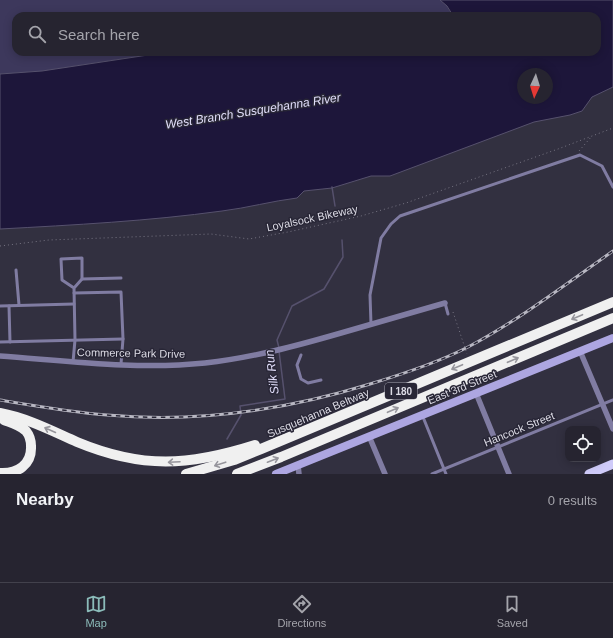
<!DOCTYPE html>
<style>
body{margin:0;font-family:Arial,sans-serif;background:#2e2c38;color:#f1f3f6}
.controls{position:absolute;right:12px;bottom:12px;display:grid;overflow:hidden;border-radius:8px;box-shadow:0 2px 10px #0003}
.controls button{width:36px;height:36px;display:grid;place-items:center;padding:0;border:0;border-bottom:1px solid #42414c;background:#262430;color:#f1f3f6;font:20px sans-serif}
.compass{position:absolute;left:517px;top:68px;width:36px;height:36px;border-radius:50%;background:#262430;box-shadow:0 2px 10px #0003;rotate:184deg}
.list{margin:0;padding:0;list-style:none}
h2{display:flex;justify-content:space-between;align-items:center;height:52px;margin:0;padding:0 16px;font-size:17px}
h2 small{font-size:13px;font-weight:400;color:#a4a4ab}
.icon{flex:none;width:22px;height:22px;fill:none;stroke:currentColor;stroke-width:2;stroke-linecap:round;stroke-linejoin:round}
.map{position:relative;flex:none;width:613px;height:474px;overflow:hidden}
.search{position:absolute;background:#262430;box-shadow:0 2px 10px #0003;left:12px;right:12px;top:12px;height:44px;display:flex;align-items:center;gap:10px;box-sizing:border-box;padding:0 14px;border-radius:12px;color:#a4a4ab;font-size:15px}
.sheet{height:108px;background:#262430}
nav{display:flex;justify-content:space-around;align-items:center;box-sizing:border-box;height:56px;border-top:1px solid #42414c;background:#262430;font-size:11px;color:#a4a4ab}
nav a{display:grid;justify-items:center;gap:2px}
nav .on{color:#8bbbb9}
.map>svg:first-child{display:block}
.green{fill:#3d385c}
.water{fill:#1d163a;stroke:#56516d;fill-rule:evenodd}
.lines{fill:none;stroke-linecap:round;stroke-linejoin:round}
.stream{stroke:#56516d;stroke-width:1.5}
.path{stroke:#777583;stroke-width:1;stroke-dasharray:1 3;stroke-linecap:butt}
.service{stroke:#807ca2;stroke-width:3}
.minor{stroke:#807ca2;stroke-width:5.5}
.secondary{stroke:#ada6e1;stroke-width:8}
.primary{stroke:#cfcbf9;stroke-width:9}
.motorway{stroke:#f0f0f0;stroke-width:10}
.rail-casing{stroke:#b8b7c2;stroke-width:3}
.rail{stroke:#282636;stroke-width:1.5;stroke-dasharray:4.5;stroke-linecap:butt}
.oneway{stroke:#96959c}
.labels{text-anchor:middle;dominant-baseline:central;stroke-width:3;stroke-linejoin:round;paint-order:stroke}
.shield{fill:#282636;stroke:#a5a4b0;stroke-width:1}
.shield-label{font-size:10px;font-weight:bold;fill:#dbdae4}
.street-label{font-size:11px;fill:#dbdae4;stroke:#282636}
.water-label{font-size:12px;font-style:italic;fill:#e1defa;stroke:#282636}
</style>
<div class="map">
<svg width="613" height="474" viewBox="0 0 613 474">
<rect width="100%" height="100%" fill="#323040"/>
<!-- green -->
<polygon class="green" points="0,0 440,0 447,6 452,15 434,16 16,16 16,52 168,52 42,71 0,74"/>
<!-- water -->
<path class="water" d="M440,0H613V87L592,97L582,111L570,115L534,122L390,176H371L332,188L304,191L297,198C272,201 247,208 222,211C149,221 74,225 0,229V74L42,71L168,52H597V16H434L452,14L447,6ZM523,74H547V98H523Z"/>
<g class="lines">
<!-- stream -->
<g class="stream">
<polyline points="332,187 335,206"/>
<polyline points="279,348 277,340 292,306 324,289 343,257 342,240"/>
<polyline points="227,439 241,415 240,406 285,399 279,351"/>
</g>
<!-- path -->
<g class="path">
<polyline points="579,151 592,136"/>
<polyline points="0,246 49,240 211,234 249,239 288,232 361,216 406,203 558,149 613,128"/>
<polyline points="453,312 467,354"/>
</g>
<!-- service -->
<g class="service">
<polyline points="16,270 19,305"/>
<polyline points="82,279 121,278"/>
<polyline points="74,293 121,292 123,339 121,364"/>
<polyline points="445,303 448,314"/>
<polyline points="0,306 74,304"/>
<polyline points="9,306 10,342"/>
<polyline points="371,324 370,295 381,238 391,224 400,216 580,155 602,166 613,187"/>
<polyline points="0,342 123,339"/>
<polyline points="301,355 297,365 301,379 308,383 321,380"/>
<polyline points="73,362 75,340 74,288 82,279 82,258 61,259 62,280 74,288"/>
<polyline points="423,417 446,474"/>
<polyline points="432,474 613,400"/>
</g>
<!-- minor -->
<g class="minor">
<polyline points="580,351 613,429"/>
<path d="M0,356C68,361 137,370 205,363C251,358 296,346 341,333C375,323 410,313 445,303"/>
<polyline points="476,393 509,474"/>
<polyline points="369,436 385,474"/>
<polyline points="298,465 299,474"/>
</g>
<!-- secondary -->
<polyline class="secondary" points="276,474 613,338"/>
<!-- primary -->
<polyline class="primary" points="589,474 613,464"/>
<!-- motorway -->
<g class="motorway">
<path d="M0,413C27,418 52,431 77,442C142,469 189,466 255,445"/>
<path d="M0,473C17,474 32,465 31,446C31,441 30,436 26,431C20,425 12,423 4,420"/>
<polyline points="186,474 234,460 261,449 613,302"/>
<polyline points="237,474 281,457 613,318"/>
</g>
<defs>
<path id="rail" d="M0,400C36,406 71,412 107,415C195,423 286,410 370,384C403,374 437,363 468,347C519,320 566,284 613,251"/>
</defs>
<!-- rail casing -->
<use href="#rail" class="rail-casing"/>
<!-- rail -->
<use href="#rail" class="rail"/>
</g>
<!-- one-way arrows -->
<defs><path id="oneway-shaft" d="M-6 0H5M1.5-3L5.5 0L1.5 3" fill="none" stroke-width="1.6" stroke-linecap="round" stroke-linejoin="round"/></defs>
<g class="oneway">
<use href="#oneway-shaft" transform="translate(577 317) rotate(157)"/>
<use href="#oneway-shaft" transform="translate(513 360) rotate(-23)"/>
<use href="#oneway-shaft" transform="translate(457 367) rotate(157)"/>
<use href="#oneway-shaft" transform="translate(393 410) rotate(-23)"/>
<use href="#oneway-shaft" transform="translate(50 430) rotate(-156)"/>
<use href="#oneway-shaft" transform="translate(273 460) rotate(-21)"/>
<use href="#oneway-shaft" transform="translate(174 462) rotate(177)"/>
<use href="#oneway-shaft" transform="translate(220 464) rotate(162)"/>
</g>
<g class="labels">
<!-- shield labels -->
<rect class="shield" x="385" y="383" width="32" height="16" rx="3"/>
<g class="shield-label">
<text x="401" y="391">I 180</text>
</g>
<!-- street labels -->
<g class="street-label">
<text transform="translate(312 218) rotate(-12)">Loyalsock Bikeway</text>
<text transform="translate(131 353) rotate(1)">Commerce Park Drive</text>
<text transform="translate(462 387) rotate(-22)">East 3rd Street</text>
<text transform="translate(318 413) rotate(-23)">Susquehanna Beltway</text>
<text transform="translate(519 429) rotate(-22)">Hancock Street</text>
</g>
<!-- water labels -->
<g class="water-label">
<text transform="translate(253 111) rotate(-9)">West Branch Susquehanna River</text>
<text transform="translate(272 372) rotate(-97)">Silk Run</text>
</g>
</g>
</svg>
<div class="controls">
<button><svg class="icon" aria-label="locate" viewBox="0 0 24 24"><circle cx="12" cy="12" r="6"/><path d="M12 2v4M12 18v4M2 12h4M18 12h4"/></svg></button>
</div>
<svg class="compass" viewBox="-18 -18 36 36"><path d="M0-13l5 13h-10z" fill="#e53935"/><path d="M0 13l5-13h-10z" fill="#a4a4ab"/></svg>
<div class="search"><svg class="icon" aria-label="search" viewBox="0 0 24 24"><circle cx="10" cy="10" r="6"/><path d="M15 15l6 6"/></svg>Search here</div>
</div>
<section class="sheet">
<h2>Nearby<small>0 results</small></h2>
<ul class="list">
</ul>
</section>
<nav>
<a class="on"><svg class="icon" aria-label="map" viewBox="0 0 24 24"><path d="M3 6l6-2 6 2 6-2v14l-6 2-6-2-6 2zM9 4v14M15 6v14"/></svg>Map</a>
<a><svg class="icon" aria-label="directions" viewBox="0 0 24 24"><path d="M12 3l9 9-9 9-9-9zM9 14v-3h6M13 9l2 2-2 2"/></svg>Directions</a>
<a><svg class="icon" aria-label="saved" viewBox="0 0 24 24"><path d="M7 4h10v16l-5-4-5 4z"/></svg>Saved</a>
</nav>
